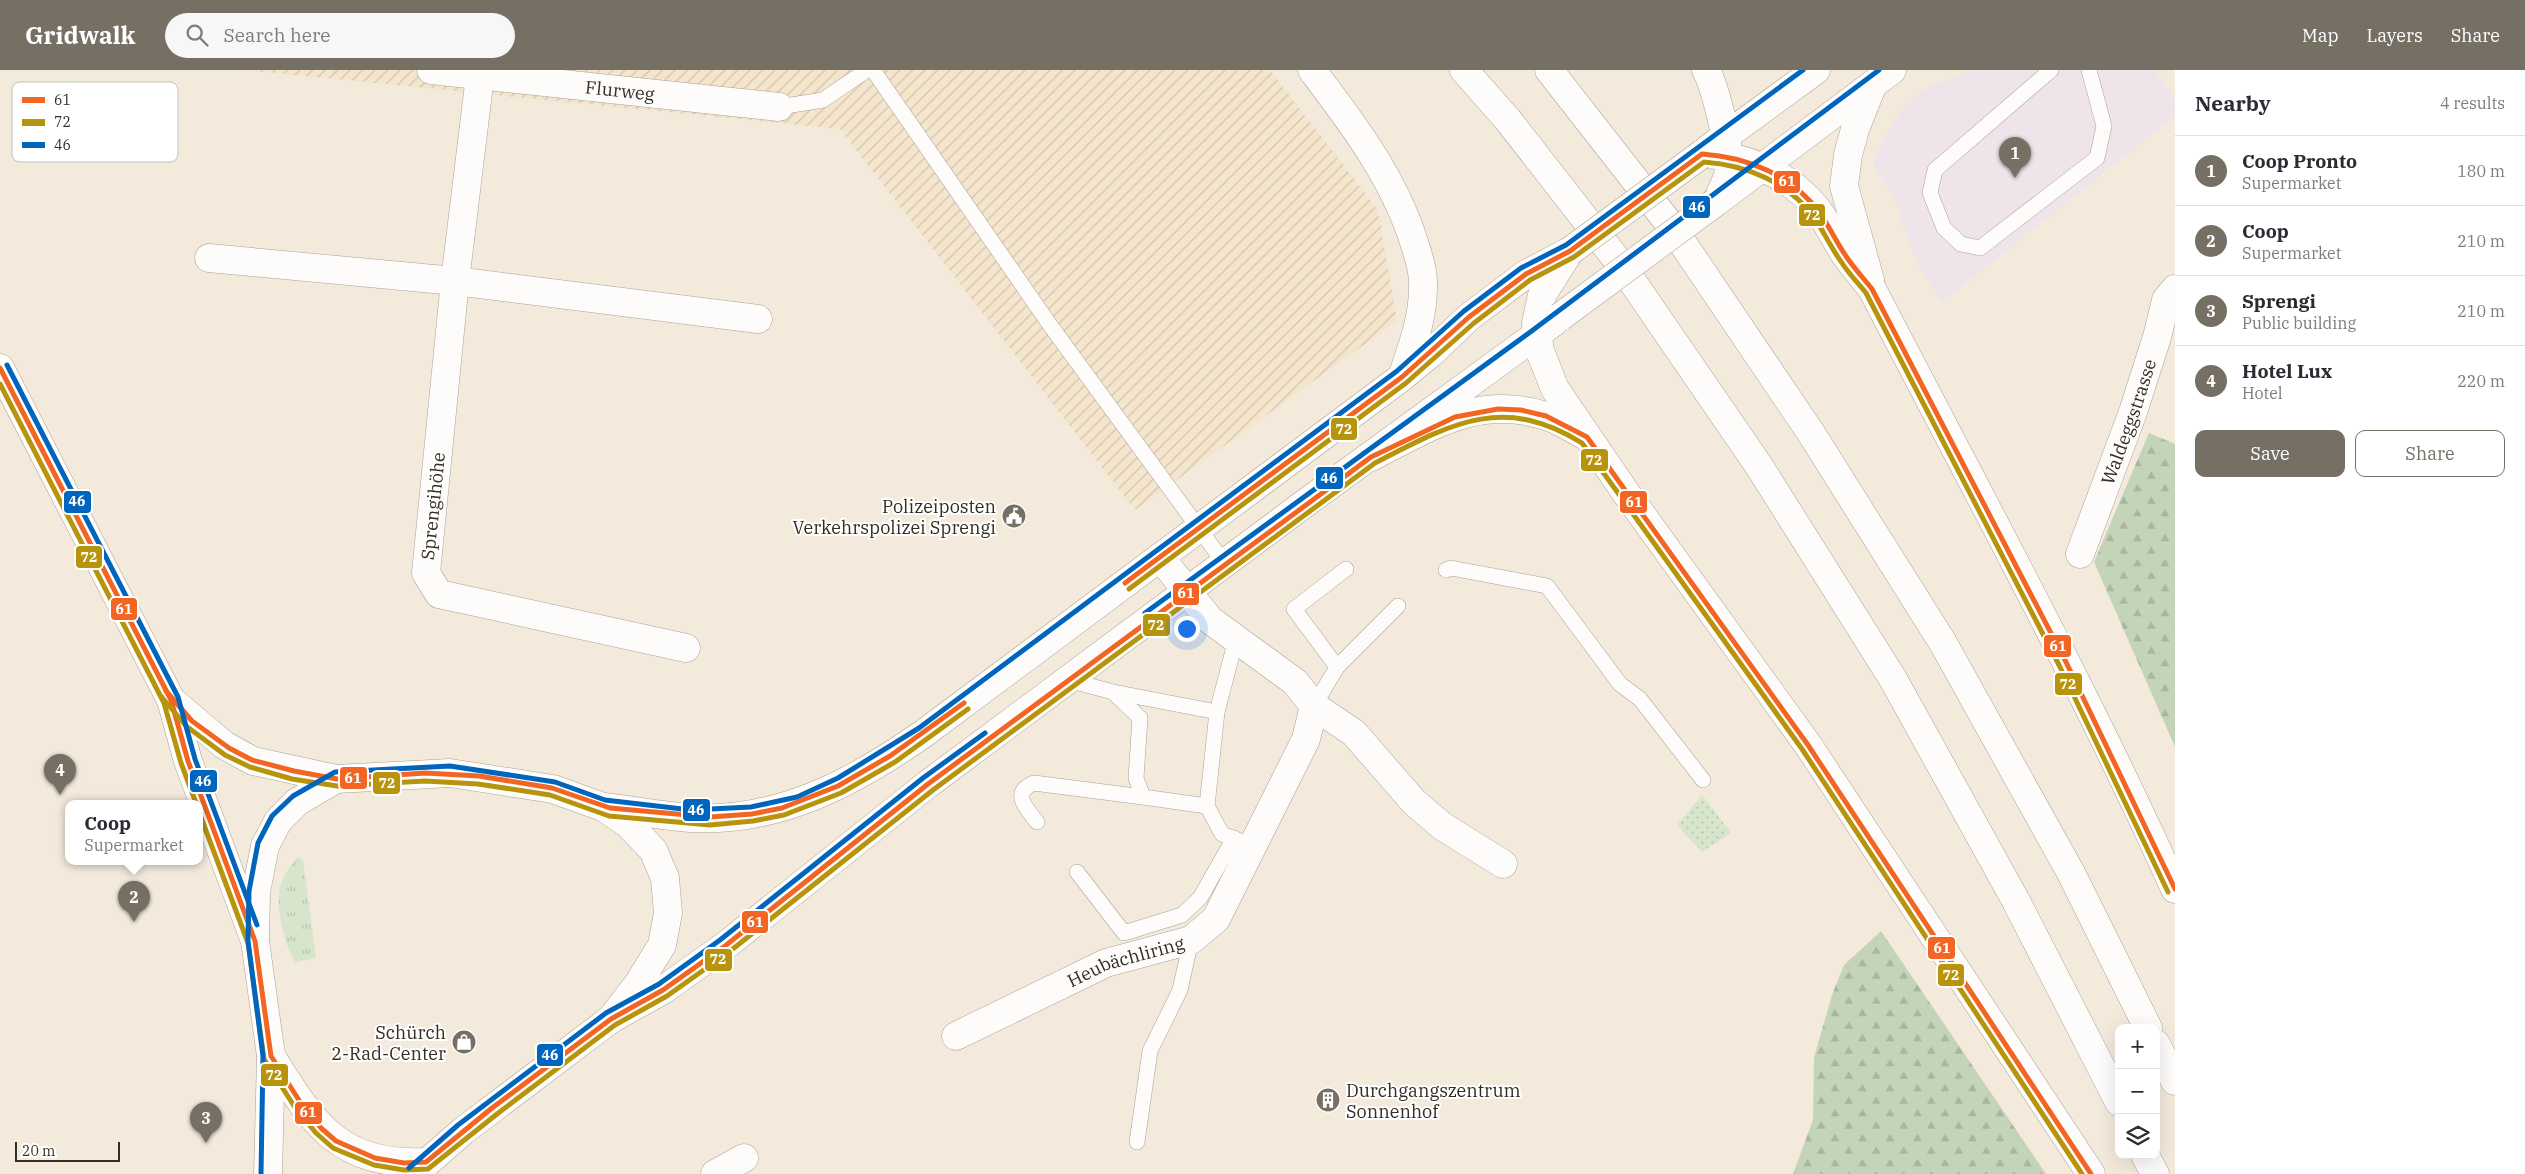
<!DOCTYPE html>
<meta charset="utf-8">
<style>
body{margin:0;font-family:"IBM Plex Serif",serif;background:#f7f7f7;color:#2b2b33}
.controls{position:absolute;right:15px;bottom:15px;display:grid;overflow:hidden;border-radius:10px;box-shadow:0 5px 20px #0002}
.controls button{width:45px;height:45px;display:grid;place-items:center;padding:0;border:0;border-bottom:1px solid #e1e1e2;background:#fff;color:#2b2b33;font:25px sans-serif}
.scale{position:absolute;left:15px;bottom:12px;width:105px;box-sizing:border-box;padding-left:5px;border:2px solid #332d23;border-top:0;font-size:14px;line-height:18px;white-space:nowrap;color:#332d23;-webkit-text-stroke:4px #fff;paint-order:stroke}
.you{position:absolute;left:1186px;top:558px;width:18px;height:18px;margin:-12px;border:4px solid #fff;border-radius:50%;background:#1a73e8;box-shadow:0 0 0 8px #1a73e833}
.badge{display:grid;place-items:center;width:32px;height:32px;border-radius:50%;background:#766f64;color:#fff;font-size:16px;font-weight:700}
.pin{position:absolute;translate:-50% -41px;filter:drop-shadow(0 1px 2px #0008)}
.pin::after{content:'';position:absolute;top:26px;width:18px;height:15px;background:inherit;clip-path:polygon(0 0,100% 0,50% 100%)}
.popup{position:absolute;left:65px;top:730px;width:138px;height:65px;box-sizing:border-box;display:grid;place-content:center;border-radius:10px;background:#fff;filter:drop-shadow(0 1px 4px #0005);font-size:16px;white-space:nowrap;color:#7c7c81}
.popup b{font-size:19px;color:#2b2b33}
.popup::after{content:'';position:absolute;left:50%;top:100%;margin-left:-10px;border:10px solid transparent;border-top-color:#fff}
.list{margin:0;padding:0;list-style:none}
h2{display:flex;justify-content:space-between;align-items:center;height:65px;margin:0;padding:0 20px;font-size:21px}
h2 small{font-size:16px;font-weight:400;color:#7c7c81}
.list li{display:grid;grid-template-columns:32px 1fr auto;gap:15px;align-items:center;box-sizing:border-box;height:70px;padding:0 20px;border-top:1px solid #e1e1e2}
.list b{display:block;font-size:19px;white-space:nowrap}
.list p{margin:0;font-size:16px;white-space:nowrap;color:#7c7c81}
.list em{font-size:16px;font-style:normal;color:#7c7c81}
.actions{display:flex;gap:10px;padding:15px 20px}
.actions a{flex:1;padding:11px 0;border:1px solid #766f64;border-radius:10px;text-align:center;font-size:18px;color:#766f64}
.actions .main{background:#766f64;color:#fff}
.icon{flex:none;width:28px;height:28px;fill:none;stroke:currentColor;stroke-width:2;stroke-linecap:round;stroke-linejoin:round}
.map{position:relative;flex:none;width:2175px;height:1104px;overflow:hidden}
header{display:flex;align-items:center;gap:30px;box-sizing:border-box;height:70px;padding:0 25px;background:#766f64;color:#fff}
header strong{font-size:24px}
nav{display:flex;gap:28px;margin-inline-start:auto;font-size:18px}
.search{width:350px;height:45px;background:#f7f7f7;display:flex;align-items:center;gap:12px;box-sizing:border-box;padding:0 18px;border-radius:28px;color:#7c7c81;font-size:19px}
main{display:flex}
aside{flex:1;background:#fff}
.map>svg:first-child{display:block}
.commercial{fill:#efe4ea}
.industrial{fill:url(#industrial-furrows)}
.grass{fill:url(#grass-tufts)}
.forest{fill:url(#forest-firs)}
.park{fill:url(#park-dots)}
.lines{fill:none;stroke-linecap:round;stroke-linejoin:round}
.lane-casing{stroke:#a9a297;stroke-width:16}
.street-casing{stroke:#a9a297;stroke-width:29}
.secondary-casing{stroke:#a9a297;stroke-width:29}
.primary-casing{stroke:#a9a297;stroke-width:29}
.highway-casing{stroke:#a9a297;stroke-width:29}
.lane{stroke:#fdfcfa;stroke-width:15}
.street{stroke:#fdfcfa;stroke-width:28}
.secondary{stroke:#fdfcfa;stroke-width:28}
.primary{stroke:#fdfcfa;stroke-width:28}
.highway{stroke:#fdfcfa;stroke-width:28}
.secondary-bridge-casing{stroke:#a9a297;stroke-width:29;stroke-linecap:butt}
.secondary-bridge{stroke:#fdfcfa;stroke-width:28}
.bus-1-casing{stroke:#fff;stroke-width:9}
.bus-2-casing{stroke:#fff;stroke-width:9}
.bus-3-casing{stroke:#fff;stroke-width:9}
.bus-1{stroke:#f26522;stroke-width:5}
.bus-2{stroke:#b8940c;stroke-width:5}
.bus-3{stroke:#0065bd;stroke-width:5}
.labels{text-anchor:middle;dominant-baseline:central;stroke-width:4;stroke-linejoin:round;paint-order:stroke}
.street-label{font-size:18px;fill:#332d23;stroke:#fff}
.poi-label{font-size:18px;fill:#332d23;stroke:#fff;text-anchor:end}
.key{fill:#fff;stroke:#c2c0bd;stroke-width:1}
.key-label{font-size:14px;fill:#332d23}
.line-badge{stroke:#fff;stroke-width:2}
.badge-label{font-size:14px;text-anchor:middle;font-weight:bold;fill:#fff}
</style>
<header>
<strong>Gridwalk</strong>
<div class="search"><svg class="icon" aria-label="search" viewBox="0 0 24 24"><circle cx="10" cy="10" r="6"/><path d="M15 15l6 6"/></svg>Search here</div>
<nav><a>Map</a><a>Layers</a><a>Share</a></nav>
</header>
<main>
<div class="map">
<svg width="2175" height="1104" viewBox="0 0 2175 1104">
<defs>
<pattern id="industrial-furrows" width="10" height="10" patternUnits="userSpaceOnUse" patternTransform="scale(1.25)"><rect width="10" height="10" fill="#f4e5cc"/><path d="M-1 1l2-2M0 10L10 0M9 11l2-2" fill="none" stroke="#d2c5af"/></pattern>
<pattern id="grass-tufts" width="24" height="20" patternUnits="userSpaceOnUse" patternTransform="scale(1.25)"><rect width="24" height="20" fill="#d7e5cc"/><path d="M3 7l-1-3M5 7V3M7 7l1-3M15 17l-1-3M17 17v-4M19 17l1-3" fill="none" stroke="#b9c5af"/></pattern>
<pattern id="forest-firs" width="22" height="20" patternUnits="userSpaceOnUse" patternTransform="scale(1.25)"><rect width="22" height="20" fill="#c3d4b8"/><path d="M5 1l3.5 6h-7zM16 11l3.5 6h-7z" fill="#a8b69e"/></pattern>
<pattern id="park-dots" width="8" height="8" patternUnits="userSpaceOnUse" patternTransform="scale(1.25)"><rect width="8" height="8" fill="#d7e5cc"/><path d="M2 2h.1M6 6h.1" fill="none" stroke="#b9c5af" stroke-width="1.8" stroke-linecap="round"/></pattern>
</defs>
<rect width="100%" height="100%" fill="#f3eadc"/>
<!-- commercial -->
<polygon class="commercial" points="1972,0 2154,0 2175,30 2175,46 1941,233 1914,185 1894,126 1874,97 1874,87 1895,49 1916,26 1931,16"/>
<!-- industrial -->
<polygon class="industrial" points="244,0 1270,0 1378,140 1397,251 1135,440 840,59"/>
<!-- grass -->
<path class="grass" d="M297,787L303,790L316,888L295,892C284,874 273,832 282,811C285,803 292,795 297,787Z"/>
<!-- forest -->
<g class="forest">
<polygon points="2149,363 2175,374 2175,677 2094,492"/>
<polygon points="1881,861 2046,1104 1793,1104 1813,1050 1814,988 1832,925 1844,895"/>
</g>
<!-- park -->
<polygon class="park" points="1702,725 1731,763 1702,782 1677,755"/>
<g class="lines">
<defs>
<g id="lane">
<polyline points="873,0 1050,255 1225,494"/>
<polyline points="2051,0 1935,100 1930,123 1944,158 1961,174 1980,178 2097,88 2104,56 2089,0"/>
<polyline points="779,37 823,30 867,0"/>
<polyline points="1446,500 1451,498 1547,516 1620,614 1640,629 1703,710"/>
<polyline points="1236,569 1217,642 1207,736 1222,764 1253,776"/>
<polyline points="1337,597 1294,539 1346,499"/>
<polyline points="1068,610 1113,622 1217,642"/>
<polyline points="1113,622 1140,648 1136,708 1143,727 1207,736"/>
<polyline points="1314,636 1337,597 1398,536"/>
<path d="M1037,752C1027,739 1010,723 1034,713L1143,727"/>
<polyline points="1077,802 1124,863 1182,845 1200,828 1234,768"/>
<polyline points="1137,1072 1150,981 1180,920 1191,870"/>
</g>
<g id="street">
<path id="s1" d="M431,0L779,37"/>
<polyline points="480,6 455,211 426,503 439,524 686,578"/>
<polyline points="209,188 455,211 758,249"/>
<path id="s2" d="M2080,484L2133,342L2157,267L2166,230L2175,219"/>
<polyline points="1160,487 1210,550 1295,612 1314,636 1354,663 1414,732 1442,756 1503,794"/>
<path id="s3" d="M956,966L1106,893L1191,870L1216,849L1306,669L1314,636"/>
<polyline points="715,1104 744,1088"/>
</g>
<g id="secondary">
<polyline points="1708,79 1816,0"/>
<polyline points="1716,132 1892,0"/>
<path d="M603,737C632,740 661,746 690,748C778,753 853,713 923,664L1402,307L1430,284L1469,247L1526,204L1570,181"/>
<polyline points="611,949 663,920 725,876 928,714 1300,437 1554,252"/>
</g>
<g id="primary">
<polyline points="0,298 171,630 188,691 255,871"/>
<polyline points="171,630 224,675 253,691 336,709 450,703 553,719 603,737 627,753 653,780 665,808 668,843 662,875 638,914 611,949 463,1061 414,1104"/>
<path d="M271,986C313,1053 338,1096 426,1092"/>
<polyline points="268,1104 271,986 255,871 256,822 265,776 278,751 297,732 336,709"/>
</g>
<g id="highway">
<path d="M1312,0C1352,53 1392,105 1413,169C1418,185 1424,201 1423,218C1423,248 1412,278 1402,307"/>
<polyline points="1464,0 1508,50 1621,195 1759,396 1893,609 2016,831 2119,1032"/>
<polyline points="1549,0 1671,156 1811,363 1943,573 2071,803 2148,958"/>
<path d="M1706,0C1715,16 1731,81 1729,99C1728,111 1721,121 1716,132"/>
<path d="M1702,84C1744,85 1789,104 1816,138C1827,151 1834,168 1844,183C1852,196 1863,207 1872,219C1975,418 2083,615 2175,819"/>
<polyline points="1570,181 1542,225 1536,253 1540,281 1555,319 1626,423 1808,675 2091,1104"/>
<polyline points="1870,210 1844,116 1848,85 1855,59 1873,14"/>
<path d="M1371,387C1431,357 1477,324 1546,346C1560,350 1572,359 1584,365"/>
<polyline points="2156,974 2175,1011"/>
<polyline points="2145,1085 2155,1104"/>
</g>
</defs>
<!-- lane casing -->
<use href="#lane" class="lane-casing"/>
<!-- street casing -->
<use href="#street" class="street-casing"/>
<!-- secondary casing -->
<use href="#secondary" class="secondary-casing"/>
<!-- primary casing -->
<use href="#primary" class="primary-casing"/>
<!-- highway casing -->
<use href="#highway" class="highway-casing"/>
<!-- lane -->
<use href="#lane" class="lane"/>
<!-- street -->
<use href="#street" class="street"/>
<!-- secondary -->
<use href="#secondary" class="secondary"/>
<!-- primary -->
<use href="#primary" class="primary"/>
<!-- highway -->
<use href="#highway" class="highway"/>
<defs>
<g id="secondary-bridge">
<polyline points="1570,181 1702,84"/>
<polyline points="1560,247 1716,132"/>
</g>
</defs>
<!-- secondary-bridge casing -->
<use href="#secondary-bridge" class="secondary-bridge-casing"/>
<!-- secondary-bridge -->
<use href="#secondary-bridge" class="secondary-bridge"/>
<defs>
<g id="bus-1">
<polyline points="0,298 171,630 188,691 255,871 271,986 302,1035 321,1058 336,1071 375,1088 404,1093 426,1092 492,1038 611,949 663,920 725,876 928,714 1371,387 1455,347 1498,339 1521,340 1546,346 1587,367 1808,675 2091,1104"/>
<path d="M1125,513L1402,307L1469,247L1526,204L1570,181L1702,84C1747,87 1792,105 1819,142C1830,157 1837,174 1848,189C1855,199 1864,209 1872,219L2066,592L2175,819"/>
<polyline points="166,621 192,651 229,678 252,690 294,701 337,709 425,703 479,706 552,718 610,738 710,747 752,744 782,738 838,716 890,686 964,633"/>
</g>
<g id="bus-2">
<polyline points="0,314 164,633 181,693 196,733"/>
<path d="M1129,519L1406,313L1474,253L1530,210L1574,187L1704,92C1746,95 1788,112 1814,147C1824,162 1831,178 1842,193C1849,204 1858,213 1866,223L2059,595L2168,822"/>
<polyline points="160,625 186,656 225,685 250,697 292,709 337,716 425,711 478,714 550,725 609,746 710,755 753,751 784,745 841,723 895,692 968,639"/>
<path d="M199,742L248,873L264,989L296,1039L316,1063L333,1078L374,1095L404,1100L428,1099L497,1044L615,955L667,926L729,882L933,720L1375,393C1449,355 1502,323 1582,373L1802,679L2082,1104"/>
</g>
<g id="bus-3">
<polyline points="7,295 178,627 195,689 257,855"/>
<polyline points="1145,543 1533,260 1879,0"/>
<polyline points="409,1098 458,1055 606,943 659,914 720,870 923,708 985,663"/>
<polyline points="261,1104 263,986 248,871 249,821 258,773 272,746 293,726 335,702 450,696 555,712 605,730 691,740 751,737 797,727 838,708 919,658 1397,301 1464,241 1521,198 1566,175 1803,0"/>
</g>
</defs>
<!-- bus-1 casing -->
<use href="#bus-1" class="bus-1-casing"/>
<!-- bus-2 casing -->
<use href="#bus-2" class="bus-2-casing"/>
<!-- bus-3 casing -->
<use href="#bus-3" class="bus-3-casing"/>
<!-- bus-1 -->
<use href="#bus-1" class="bus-1"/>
<!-- bus-2 -->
<use href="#bus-2" class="bus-2"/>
<!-- bus-3 -->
<use href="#bus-3" class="bus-3"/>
</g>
<!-- icons -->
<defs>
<symbol id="civic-disc" viewBox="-11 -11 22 22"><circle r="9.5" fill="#766f64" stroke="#fff"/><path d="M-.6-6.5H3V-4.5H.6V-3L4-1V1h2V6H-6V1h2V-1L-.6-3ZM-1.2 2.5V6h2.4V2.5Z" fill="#fff"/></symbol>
<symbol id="shop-disc" viewBox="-11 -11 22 22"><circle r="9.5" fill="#766f64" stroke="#fff"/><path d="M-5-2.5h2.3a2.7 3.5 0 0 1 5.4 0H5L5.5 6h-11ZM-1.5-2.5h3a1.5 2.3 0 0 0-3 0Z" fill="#fff"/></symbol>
<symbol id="building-disc" viewBox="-11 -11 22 22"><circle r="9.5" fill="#766f64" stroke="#fff"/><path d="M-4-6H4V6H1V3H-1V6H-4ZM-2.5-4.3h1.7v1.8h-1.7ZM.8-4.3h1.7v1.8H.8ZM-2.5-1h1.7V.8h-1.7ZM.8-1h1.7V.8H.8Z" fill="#fff"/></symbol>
</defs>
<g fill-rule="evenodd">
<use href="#civic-disc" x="1000" y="432" width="28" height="28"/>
<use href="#shop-disc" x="450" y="958" width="28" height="28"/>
<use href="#building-disc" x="1314" y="1016" width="28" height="28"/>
</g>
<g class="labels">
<!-- street labels -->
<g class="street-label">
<text stroke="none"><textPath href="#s1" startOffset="190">Flurweg</textPath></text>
<text stroke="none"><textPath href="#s2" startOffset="141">Waldeggstrasse</textPath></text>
<text transform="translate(433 436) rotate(-84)">Sprengihöhe</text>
<text stroke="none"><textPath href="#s3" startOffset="186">Heubächliring</textPath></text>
</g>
<!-- poi labels -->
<g class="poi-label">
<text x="996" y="436">Polizeiposten<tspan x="996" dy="21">Verkehrspolizei Sprengi</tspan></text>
<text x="446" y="962">Schürch<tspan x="446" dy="21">2-Rad-Center</tspan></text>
<text x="1346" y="1020" text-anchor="start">Durchgangszentrum<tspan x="1346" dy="21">Sonnenhof</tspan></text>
</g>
</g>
<!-- legend -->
<rect x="12" y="12" width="166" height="80" rx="8" class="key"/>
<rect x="22" y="27" width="23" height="6" fill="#f26522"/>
<rect x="22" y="49" width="23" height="7" fill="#b8940c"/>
<rect x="22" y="72" width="23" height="6" fill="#0065bd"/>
<g class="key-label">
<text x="54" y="35">61</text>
<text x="54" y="57">72</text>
<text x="54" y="80">46</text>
</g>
<g class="line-badge">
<rect x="1773" y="100" width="28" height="24" rx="5" fill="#f26522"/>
<rect x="1682" y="125" width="29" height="24" rx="5" fill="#0065bd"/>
<rect x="1798" y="133" width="28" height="24" rx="5" fill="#b8940c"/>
<rect x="1330" y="347" width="28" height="24" rx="5" fill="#b8940c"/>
<rect x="1580" y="378" width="29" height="24" rx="5" fill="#b8940c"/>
<rect x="1315" y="396" width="29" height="24" rx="5" fill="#0065bd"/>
<rect x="63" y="420" width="29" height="24" rx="5" fill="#0065bd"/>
<rect x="1619" y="420" width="29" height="24" rx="5" fill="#f26522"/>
<rect x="75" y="475" width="28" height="24" rx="5" fill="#b8940c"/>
<rect x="1172" y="512" width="28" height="24" rx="5" fill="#f26522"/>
<rect x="110" y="527" width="28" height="24" rx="5" fill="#f26522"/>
<rect x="1142" y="543" width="29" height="24" rx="5" fill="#b8940c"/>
<rect x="2043" y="564" width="29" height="24" rx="5" fill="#f26522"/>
<rect x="2054" y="602" width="29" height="24" rx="5" fill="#b8940c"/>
<rect x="339" y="696" width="29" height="24" rx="5" fill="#f26522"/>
<rect x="189" y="699" width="29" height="24" rx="5" fill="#0065bd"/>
<rect x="372" y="701" width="29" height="24" rx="5" fill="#b8940c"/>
<rect x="682" y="728" width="29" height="24" rx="5" fill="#0065bd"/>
<rect x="741" y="840" width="28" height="24" rx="5" fill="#f26522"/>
<rect x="1927" y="866" width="29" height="24" rx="5" fill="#f26522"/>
<rect x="704" y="878" width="29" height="24" rx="5" fill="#b8940c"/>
<rect x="1937" y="893" width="28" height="24" rx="5" fill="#b8940c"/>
<rect x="536" y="973" width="28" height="24" rx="5" fill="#0065bd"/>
<rect x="260" y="993" width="29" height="24" rx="5" fill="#b8940c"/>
<rect x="294" y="1031" width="29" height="24" rx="5" fill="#f26522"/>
</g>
<g class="badge-label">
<text x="1787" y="116">61</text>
<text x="1697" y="142">46</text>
<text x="1812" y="150">72</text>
<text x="1344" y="364">72</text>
<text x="1594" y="395">72</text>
<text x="1329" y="413">46</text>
<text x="77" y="436">46</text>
<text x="1634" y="437">61</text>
<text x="89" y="492">72</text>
<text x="1186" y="528">61</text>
<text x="124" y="544">61</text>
<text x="1156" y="560">72</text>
<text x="2058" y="581">61</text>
<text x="2068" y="619">72</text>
<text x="353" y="713">61</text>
<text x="203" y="716">46</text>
<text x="387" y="718">72</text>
<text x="696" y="745">46</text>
<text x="755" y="857">61</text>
<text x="1942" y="883">61</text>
<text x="718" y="894">72</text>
<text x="1951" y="910">72</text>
<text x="550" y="990">46</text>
<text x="274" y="1010">72</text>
<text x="308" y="1047">61</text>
</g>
</svg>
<div class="controls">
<button>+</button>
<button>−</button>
<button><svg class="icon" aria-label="layers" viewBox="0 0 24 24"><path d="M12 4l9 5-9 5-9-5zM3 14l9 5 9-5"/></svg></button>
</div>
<div class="scale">20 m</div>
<div class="you"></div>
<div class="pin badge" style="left:2015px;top:108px">1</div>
<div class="pin badge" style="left:134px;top:852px">2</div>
<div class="popup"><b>Coop</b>Supermarket</div>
<div class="pin badge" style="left:206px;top:1073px">3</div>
<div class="pin badge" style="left:60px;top:725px">4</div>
</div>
<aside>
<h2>Nearby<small>4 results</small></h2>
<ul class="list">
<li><span class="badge">1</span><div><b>Coop Pronto</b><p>Supermarket</p></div><em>180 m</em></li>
<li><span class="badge">2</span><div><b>Coop</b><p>Supermarket</p></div><em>210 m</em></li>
<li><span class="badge">3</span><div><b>Sprengi</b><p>Public building</p></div><em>210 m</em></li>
<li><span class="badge">4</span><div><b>Hotel Lux</b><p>Hotel</p></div><em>220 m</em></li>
</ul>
<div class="actions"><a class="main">Save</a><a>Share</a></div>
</aside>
</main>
